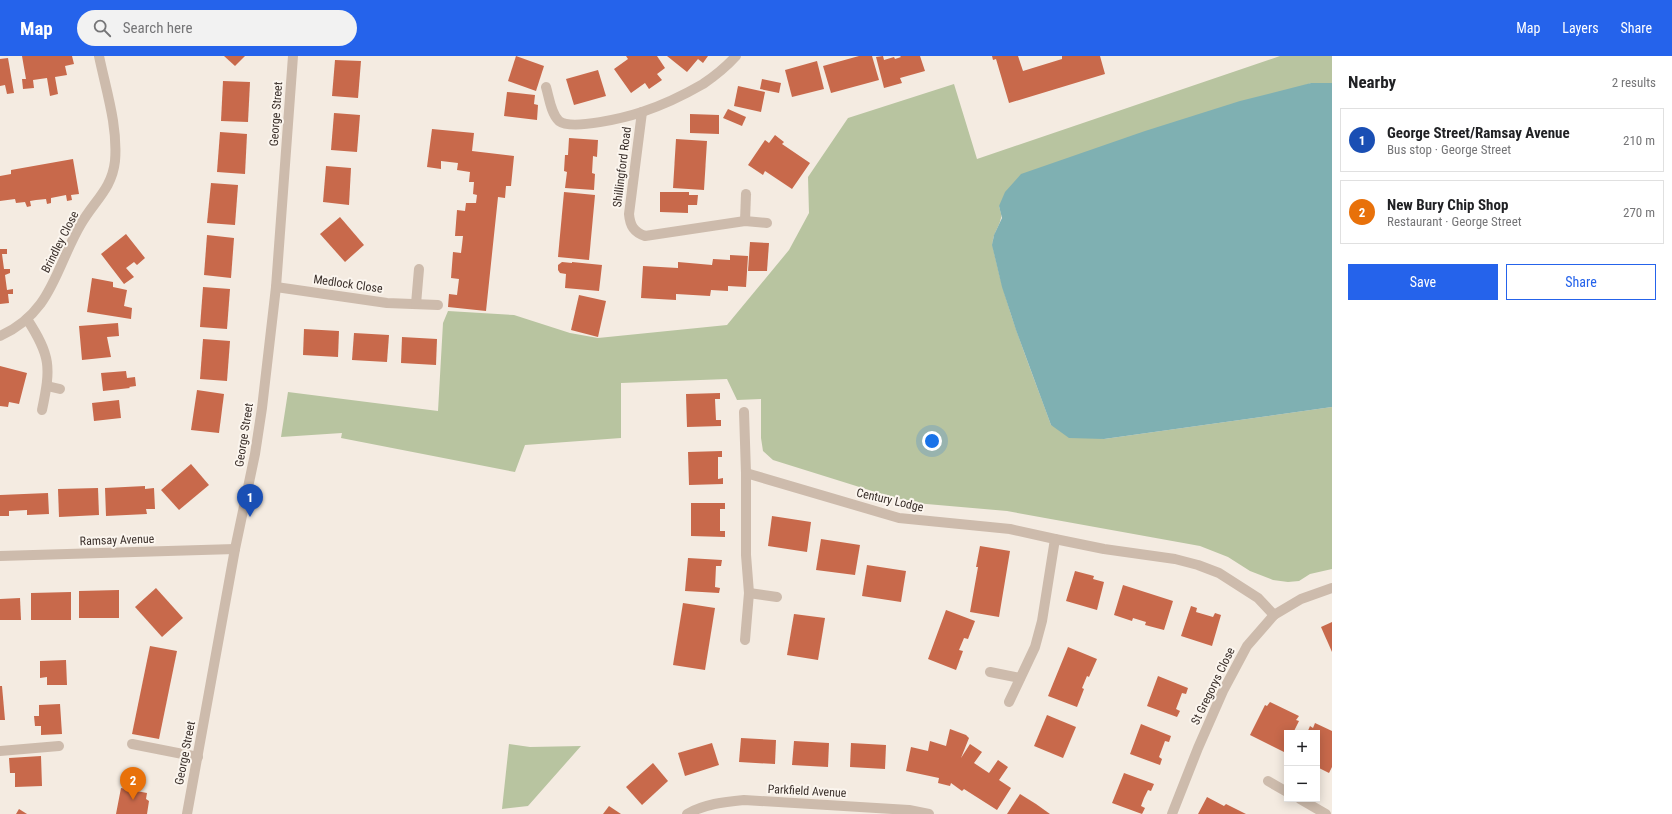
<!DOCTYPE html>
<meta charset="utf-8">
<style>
body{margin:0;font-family:"Roboto Condensed",sans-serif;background:#f2f2f2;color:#202124}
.controls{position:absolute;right:12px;bottom:12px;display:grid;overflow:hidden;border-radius:0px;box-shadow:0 2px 10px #0003}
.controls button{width:36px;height:36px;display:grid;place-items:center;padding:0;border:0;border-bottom:1px solid #e0e0e0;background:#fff;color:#202124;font:20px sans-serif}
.you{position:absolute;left:932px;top:385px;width:14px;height:14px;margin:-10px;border:3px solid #fff;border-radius:50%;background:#1a73e8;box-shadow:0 0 0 6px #1a73e833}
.badge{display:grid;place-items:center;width:26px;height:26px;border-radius:50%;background:#2563eb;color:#fff;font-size:13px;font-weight:700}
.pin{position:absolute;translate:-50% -33px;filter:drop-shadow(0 1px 2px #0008)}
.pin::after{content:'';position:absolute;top:21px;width:14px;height:12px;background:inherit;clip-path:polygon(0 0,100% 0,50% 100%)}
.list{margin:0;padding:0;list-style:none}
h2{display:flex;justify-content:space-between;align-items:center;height:52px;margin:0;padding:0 16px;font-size:17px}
h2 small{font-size:13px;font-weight:400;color:#757577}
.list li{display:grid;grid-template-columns:26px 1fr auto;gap:12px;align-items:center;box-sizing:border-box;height:64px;margin:0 8px 8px;padding:0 8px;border:1px solid #e0e0e0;border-radius:0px}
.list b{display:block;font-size:15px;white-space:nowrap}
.list p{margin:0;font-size:13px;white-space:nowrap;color:#757577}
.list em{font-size:13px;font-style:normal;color:#757577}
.actions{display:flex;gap:8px;padding:12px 16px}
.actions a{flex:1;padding:9px 0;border:1px solid #2563eb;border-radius:0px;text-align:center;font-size:14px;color:#2563eb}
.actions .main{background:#2563eb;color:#fff}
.icon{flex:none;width:22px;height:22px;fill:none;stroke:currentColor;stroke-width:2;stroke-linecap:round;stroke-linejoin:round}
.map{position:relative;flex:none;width:1332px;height:758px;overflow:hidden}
header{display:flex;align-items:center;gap:24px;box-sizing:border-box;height:56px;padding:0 20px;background:#2563eb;color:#fff}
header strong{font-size:19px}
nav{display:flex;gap:22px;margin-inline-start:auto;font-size:14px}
.search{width:280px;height:36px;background:#f2f2f2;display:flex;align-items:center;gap:10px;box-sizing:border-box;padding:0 14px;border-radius:22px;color:#757577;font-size:15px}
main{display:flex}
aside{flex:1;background:#fff}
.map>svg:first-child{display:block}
.green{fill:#b8c4a0}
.water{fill:#7fb0b2}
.building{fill:#c8694b}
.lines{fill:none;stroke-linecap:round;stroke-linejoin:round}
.minor{stroke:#cdbbac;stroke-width:10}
.labels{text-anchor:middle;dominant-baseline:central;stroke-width:4;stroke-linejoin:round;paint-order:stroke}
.street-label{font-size:12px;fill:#3b302b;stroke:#fbf5ee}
</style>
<header>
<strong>Map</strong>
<div class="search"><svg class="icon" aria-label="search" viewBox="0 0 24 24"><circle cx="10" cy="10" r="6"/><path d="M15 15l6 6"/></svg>Search here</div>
<nav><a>Map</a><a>Layers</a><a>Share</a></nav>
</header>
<main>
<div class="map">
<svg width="1332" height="758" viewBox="0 0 1332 758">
<rect width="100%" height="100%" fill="#f4ebe1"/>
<!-- green -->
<g class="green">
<path d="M1280,0H1332V27H1311L999,150C1000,154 1002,159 1001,162C999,172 991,180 993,191C1005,252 1030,310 1051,369L1104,383L1332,351V513L1310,518L1299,525L1288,526L1273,524L1250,515L1228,501L1200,490L1007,455L915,447L885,439L773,404L763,395L761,382V343L737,344L727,323L621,327V382L525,389L515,416L341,382L342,377L281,381L288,336L438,355L443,267L448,255L514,259L570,277L598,282L727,269L789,194L809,157L808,121L848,62L954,28L977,103Z"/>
<polygon points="509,688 530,691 581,690 528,750 502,753"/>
</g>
<!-- water -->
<polygon class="water" points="1311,27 1332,27 1332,351 1104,383 1069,382 1051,369 1016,274 1002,231 992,189 994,179 1002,162 999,150 1005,136 1021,118 1145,75 1240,45"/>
<!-- building -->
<g class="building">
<polygon points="22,0 72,0 74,8 65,10 67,19 55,21 58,38 50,40 47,22 33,24 34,32 23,33 22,23 26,23"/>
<polygon points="224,0 245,0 235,10"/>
<polygon points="516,0 544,10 536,35 508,25"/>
<polygon points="626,0 657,0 665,12 657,18 662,24 649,33 645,27 631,37 614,13 628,3"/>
<polygon points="667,0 708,0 703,7 698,3 687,16"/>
<polygon points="859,0 872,0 879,24 831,37 823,10"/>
<polygon points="883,0 884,4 894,1 895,3 901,1 900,0 920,0 925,15 900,22 902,27 884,32 876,1"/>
<polygon points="992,0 1018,0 1023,15 1062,3 1062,0 1100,0 1105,18 1009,47 996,3 993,4"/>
<polygon points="8,2 14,37 7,38 5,29 0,30 0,3"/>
<polygon points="335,4 361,5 358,42 332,40"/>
<polygon points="817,5 824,33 792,41 785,14"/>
<polygon points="598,14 606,40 574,49 566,23"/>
<polygon points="762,23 781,27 779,37 760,33"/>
<polygon points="223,25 250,26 248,66 221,65"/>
<polygon points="738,30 765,36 761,56 734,50"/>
<polygon points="507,36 535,39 534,48 538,49 537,64 504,60"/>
<polygon points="728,53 746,61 742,70 723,62"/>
<polygon points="334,57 360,59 357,96 331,94"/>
<polygon points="690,58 719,59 719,78 690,77"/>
<polygon points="432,73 474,77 472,95 514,100 511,130 506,130 505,142 498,141 486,255 448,251 449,238 457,239 459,223 451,222 453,196 461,197 462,189 463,180 455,180 457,154 465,155 466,147 476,147 477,139 473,138 474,126 469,126 470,116 457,114 458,107 441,105 441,113 427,111"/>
<polygon points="220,76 247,78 245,118 217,116"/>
<polygon points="775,79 784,86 782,88 810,107 792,133 765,115 763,119 748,109 765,84 769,87"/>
<polygon points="569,82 598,84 597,101 593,100 592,117 595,118 594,134 565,132 567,116 564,115 565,99 568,99"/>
<polygon points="676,83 707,85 704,134 673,132"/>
<polygon points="73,103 79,138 71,139 72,144 67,145 66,139 51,142 51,147 47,148 46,143 36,144 30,145 31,150 27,151 25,146 16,147 15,143 0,145 0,120 11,118 11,114"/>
<polygon points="326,110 351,112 349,149 323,146"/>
<polygon points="211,127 238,129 235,169 207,167"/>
<polygon points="564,136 595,139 589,204 558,201"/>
<polygon points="660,136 689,136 689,139 698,139 697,149 688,149 688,157 660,156"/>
<polygon points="340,161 364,189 345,206 320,178"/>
<polygon points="126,178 145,202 137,209 134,206 126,212 134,221 124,228 101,198"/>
<polygon points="207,179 234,182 231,222 204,219"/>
<polygon points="750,186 769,187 767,215 748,215"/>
<polygon points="0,193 7,193 7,198 2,198 4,213 10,213 10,217 5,219 7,234 13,233 13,238 8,238 9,247 0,248"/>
<polygon points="730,199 748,200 746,231 728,230 728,235 711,234 710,240 676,238 676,244 641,242 643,210 678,212 678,206 712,209 713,203 730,204"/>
<polygon points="562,206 572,207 572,206 602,209 599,235 565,232 566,218 560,217 558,214 558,209"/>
<polygon points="92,222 113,226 113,231 127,234 124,250 132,252 131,263 87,256"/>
<polygon points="203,231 230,233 227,273 200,271"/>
<polygon points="579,239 606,245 598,281 571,274"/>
<polygon points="118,267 119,280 107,281 111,301 82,304 79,270"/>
<polygon points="304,273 339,275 338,301 303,299"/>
<polygon points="354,277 389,279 387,306 352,304"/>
<polygon points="402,281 437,283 436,309 401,307"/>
<polygon points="203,283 230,285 227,325 200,323"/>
<polygon points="0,310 27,317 19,348 9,346 8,351 0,350"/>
<polygon points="126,315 127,322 135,321 136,330 129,331 130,332 103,335 101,317"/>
<polygon points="197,334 224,338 219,377 191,374"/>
<polygon points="720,337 720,343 715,343 716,364 721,364 721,370 687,371 686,338"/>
<polygon points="119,344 121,362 94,365 92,347"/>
<polygon points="722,395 722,401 718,401 718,423 723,422 723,428 689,429 688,396"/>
<polygon points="191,408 209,429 179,454 161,434"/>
<polygon points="145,430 145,433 154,432 155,453 146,453 147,458 106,460 105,432"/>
<polygon points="98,432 99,459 59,461 58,433"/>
<polygon points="48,437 49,458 27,459 27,454 9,455 9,460 0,460 0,439"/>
<polygon points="691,447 725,447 725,453 720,453 720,475 725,475 725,481 691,480"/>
<polygon points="772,460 811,466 807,496 768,490"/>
<polygon points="821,483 860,489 855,519 816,514"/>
<polygon points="980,490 1010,495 999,561 970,556 978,511 976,511"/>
<polygon points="688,502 722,504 721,510 716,510 715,531 720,532 719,537 685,535"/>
<polygon points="867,509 906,515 901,546 862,540"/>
<polygon points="1075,515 1094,520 1093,523 1104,526 1097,554 1066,545"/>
<polygon points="1123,529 1173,545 1164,574 1145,569 1146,566 1133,562 1132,565 1114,559"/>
<polygon points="156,532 183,562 162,581 135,551"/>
<polygon points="119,534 119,562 79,562 79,535"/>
<polygon points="71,536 71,564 31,564 31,537"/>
<polygon points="20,542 21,564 0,564 0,543"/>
<polygon points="683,547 715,552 705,614 673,609"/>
<polygon points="1191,550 1197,552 1196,556 1213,561 1215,557 1221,559 1212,590 1181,580"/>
<polygon points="946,554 975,565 968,583 964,582 959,594 963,595 956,614 928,603"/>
<polygon points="794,558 825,562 818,604 787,599"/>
<polygon points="1332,566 1332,596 1321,571"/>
<polygon points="150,590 177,595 159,683 132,678"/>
<polygon points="1068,591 1097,603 1089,621 1087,620 1082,632 1084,633 1077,651 1048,640"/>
<polygon points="66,604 67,629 47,629 47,621 40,622 40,605"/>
<polygon points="1158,620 1188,632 1186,638 1182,637 1176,653 1180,655 1177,661 1147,650"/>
<polygon points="0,630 2,630 5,664 0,664"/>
<polygon points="1270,646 1299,660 1296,664 1299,665 1293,677 1287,677 1287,689 1284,696 1250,679 1265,649 1267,650"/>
<polygon points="60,648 62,678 41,679 41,670 35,670 34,660 39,660 39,649"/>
<polygon points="1047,659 1076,671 1063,702 1034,690"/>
<polygon points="1315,667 1332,675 1332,711 1329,717 1317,711 1317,677 1307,677 1310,670 1313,672"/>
<polygon points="1141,668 1171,680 1169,686 1165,685 1159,701 1162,703 1160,709 1130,698"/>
<polygon points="950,673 966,679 969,682 961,702 970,688 982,696 974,707 989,717 998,704 1008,711 999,724 1011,732 997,754 964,733 962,735 951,727 950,730 938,727 939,722 906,715 911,691 928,695 930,685 946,690"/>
<polygon points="741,682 776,684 775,708 739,706"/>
<polygon points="794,685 829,687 828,711 792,709"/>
<polygon points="712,687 719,709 685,720 678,697"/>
<polygon points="851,687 886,689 885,713 850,711"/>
<polygon points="41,700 42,730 15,731 15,717 10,717 9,702"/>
<polygon points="653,707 668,725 642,749 626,731"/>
<polygon points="1124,717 1154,728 1151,735 1148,734 1144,742 1141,750 1145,752 1142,758 1112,747"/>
<polygon points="121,732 147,737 146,743 149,745 147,758 116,758"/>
<polygon points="1020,738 1036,748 1050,758 1007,758"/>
<polygon points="1207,741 1224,750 1226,748 1246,758 1198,758"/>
<polygon points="609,750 621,758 603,758"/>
<polygon points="19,753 27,758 16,758"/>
</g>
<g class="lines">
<!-- minor -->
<g class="minor">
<path d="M546,31C549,41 551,58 559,65C572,75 627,61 642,56C663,49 684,39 703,28C715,20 726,11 736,0"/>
<path d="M642,56L629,158C630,170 634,176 645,180L745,165L767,167"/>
<polyline points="745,165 746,138"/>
<polyline points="276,231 387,247 438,249"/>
<polyline points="416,248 419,213"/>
<path d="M27,263C51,300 51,311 42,354"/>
<path d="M0,280C53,256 55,212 81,168C94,145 112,133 115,105C118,70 106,34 99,0"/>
<polyline points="47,330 60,333"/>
<polyline points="744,356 746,417 746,499 749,537 745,584"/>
<polyline points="746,417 899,462 1010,473 1055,483 1104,493 1175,503 1198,509 1219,517 1258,542 1274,559"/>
<polyline points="0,500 235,493"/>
<polyline points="749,537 777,541"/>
<polyline points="990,616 1020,622"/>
<polyline points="1009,646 1035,591 1042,565 1055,483"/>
<polyline points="132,688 198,701"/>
<polyline points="0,695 59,690"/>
<polyline points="1268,725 1287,736"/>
<polyline points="1300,743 1326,758"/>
<polyline points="187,758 235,493 255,398 262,352 276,231 293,0"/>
<path d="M687,758C705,748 723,746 744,744L909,754L929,758"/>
<polyline points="1172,758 1198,692 1223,635 1247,590 1274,559 1301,543 1332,532"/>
</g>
</g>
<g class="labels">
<!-- street labels -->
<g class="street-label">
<text transform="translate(276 58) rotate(-86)">George Street</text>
<text transform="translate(622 111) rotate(-83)">Shillingford Road</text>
<text transform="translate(60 186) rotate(-63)">Brindley Close</text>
<text transform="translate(348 228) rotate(8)">Medlock Close</text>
<text transform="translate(244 379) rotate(-81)">George Street</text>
<text transform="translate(890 444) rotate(13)">Century Lodge</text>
<text transform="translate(117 484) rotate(-2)">Ramsay Avenue</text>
<text transform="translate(1213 630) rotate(-64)">St Gregorys Close</text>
<text transform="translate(185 697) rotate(-79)">George Street</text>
<text transform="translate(807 735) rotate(3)">Parkfield Avenue</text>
</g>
</g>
</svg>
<div class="controls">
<button>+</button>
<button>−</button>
</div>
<div class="you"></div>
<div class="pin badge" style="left:250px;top:461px;background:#1a4fb4">1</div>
<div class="pin badge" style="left:133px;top:744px;background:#e8710a">2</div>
</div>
<aside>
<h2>Nearby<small>2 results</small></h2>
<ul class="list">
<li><span class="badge" style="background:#1a4fb4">1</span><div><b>George Street/Ramsay Avenue</b><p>Bus stop · George Street</p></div><em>210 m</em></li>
<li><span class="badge" style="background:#e8710a">2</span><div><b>New Bury Chip Shop</b><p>Restaurant · George Street</p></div><em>270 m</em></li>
</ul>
<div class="actions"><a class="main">Save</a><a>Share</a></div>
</aside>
</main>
